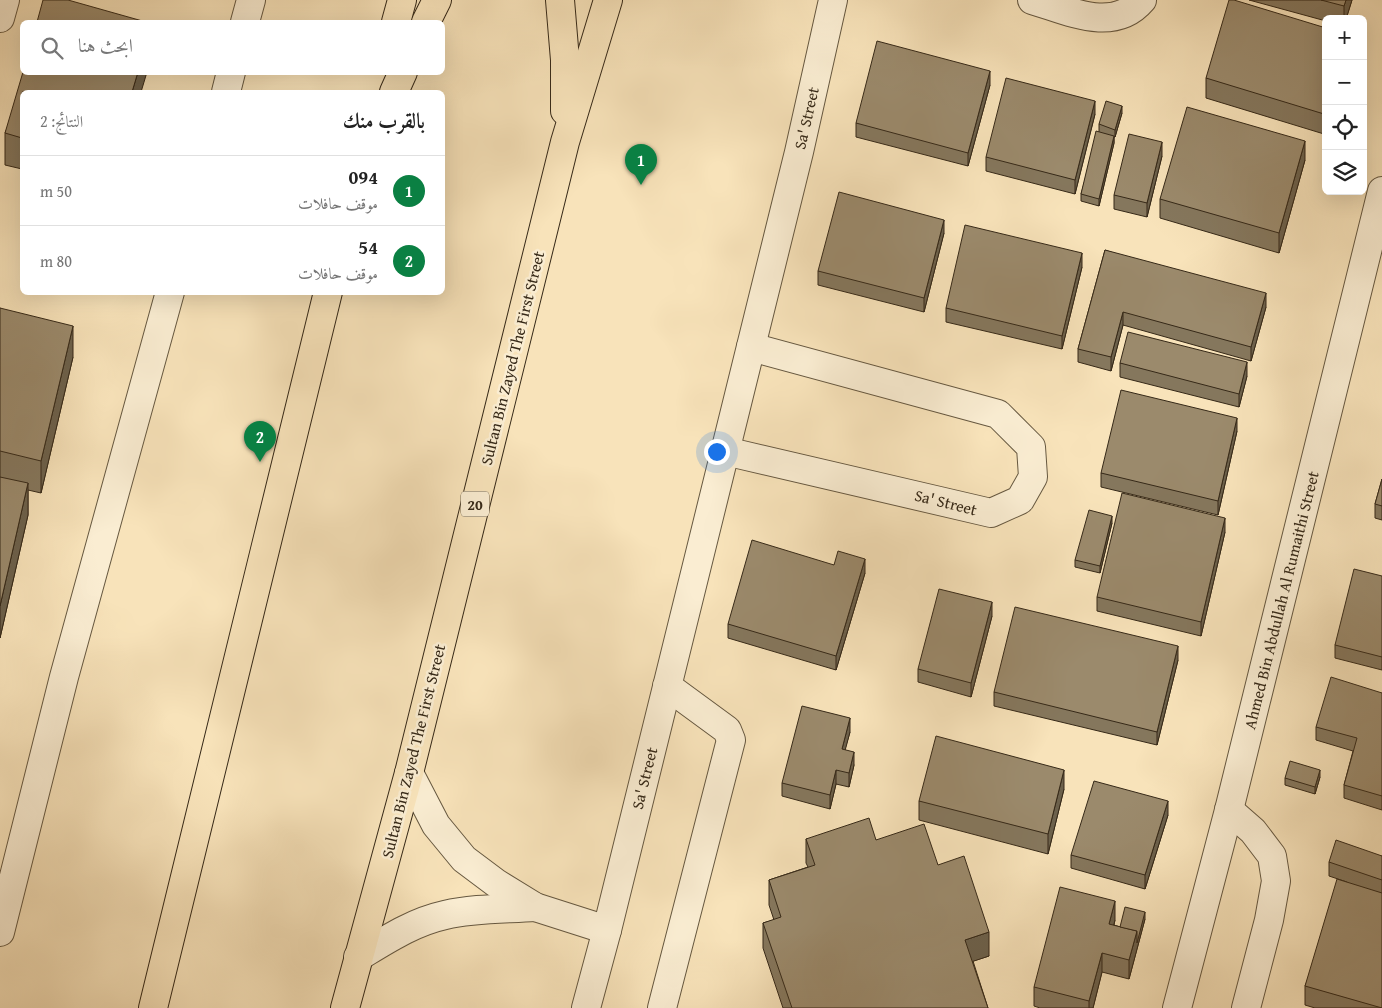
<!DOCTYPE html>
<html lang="ar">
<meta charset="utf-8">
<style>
body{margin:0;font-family:"Gentium Book Plus",Amiri,serif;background:#f6f6f6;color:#222;direction:rtl}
.controls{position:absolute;right:15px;top:15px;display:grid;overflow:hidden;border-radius:8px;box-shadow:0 5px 20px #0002}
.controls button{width:45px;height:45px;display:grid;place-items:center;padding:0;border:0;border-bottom:1px solid #e0e0e0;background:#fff;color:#222;font:25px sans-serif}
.you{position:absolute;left:716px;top:451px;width:18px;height:18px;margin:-12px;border:4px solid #fff;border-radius:50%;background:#1a73e8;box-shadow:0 0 0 8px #1a73e833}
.badge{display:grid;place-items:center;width:32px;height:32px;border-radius:50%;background:#0b8043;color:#fff;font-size:16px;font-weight:700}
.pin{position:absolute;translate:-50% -41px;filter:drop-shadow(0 1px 2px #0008)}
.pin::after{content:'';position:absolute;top:26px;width:18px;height:15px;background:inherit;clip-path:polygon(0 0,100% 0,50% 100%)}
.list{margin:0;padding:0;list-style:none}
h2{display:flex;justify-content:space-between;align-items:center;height:65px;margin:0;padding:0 20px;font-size:21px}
h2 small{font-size:16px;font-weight:400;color:#767676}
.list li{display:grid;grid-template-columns:32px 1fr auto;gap:15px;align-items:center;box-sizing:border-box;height:70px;padding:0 20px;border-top:1px solid #e0e0e0}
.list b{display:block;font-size:19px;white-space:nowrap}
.list p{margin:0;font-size:16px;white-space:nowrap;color:#767676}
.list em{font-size:16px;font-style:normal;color:#767676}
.icon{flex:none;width:28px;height:28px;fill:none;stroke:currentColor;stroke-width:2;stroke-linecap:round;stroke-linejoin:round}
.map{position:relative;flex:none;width:1382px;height:1008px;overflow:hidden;direction:ltr}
.search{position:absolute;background:#fff;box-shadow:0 5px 20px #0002;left:20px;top:20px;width:425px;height:55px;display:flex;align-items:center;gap:12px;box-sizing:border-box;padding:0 18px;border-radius:8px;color:#767676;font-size:19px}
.panel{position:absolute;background:#fff;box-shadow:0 5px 20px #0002;left:20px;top:90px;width:425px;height:205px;border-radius:8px;direction:rtl}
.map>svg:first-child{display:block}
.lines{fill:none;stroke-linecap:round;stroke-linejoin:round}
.minor-casing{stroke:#665840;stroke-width:30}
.major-casing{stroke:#362918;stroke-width:30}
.minor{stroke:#faedd2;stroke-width:28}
.major{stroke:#f8e3ba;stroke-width:28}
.wall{fill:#85775d;stroke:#362918}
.shaded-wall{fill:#6c614c;stroke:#362918}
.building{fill:#9b8a6c;stroke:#362918}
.labels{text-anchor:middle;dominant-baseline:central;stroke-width:5;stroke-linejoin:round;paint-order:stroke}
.shield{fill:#faedd2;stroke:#716450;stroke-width:1}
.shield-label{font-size:15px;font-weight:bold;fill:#362918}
.street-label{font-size:16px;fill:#362918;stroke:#faedd2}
</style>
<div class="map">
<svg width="1382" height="1008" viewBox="0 0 1382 1008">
<rect width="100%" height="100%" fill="#f8e3ba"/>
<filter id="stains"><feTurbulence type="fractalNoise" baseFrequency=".004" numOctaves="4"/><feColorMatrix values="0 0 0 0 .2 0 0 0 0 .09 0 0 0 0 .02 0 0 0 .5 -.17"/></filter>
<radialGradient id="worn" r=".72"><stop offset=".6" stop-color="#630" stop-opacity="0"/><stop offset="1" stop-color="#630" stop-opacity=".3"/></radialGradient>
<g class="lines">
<defs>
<g id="minor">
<path d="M1032,0C1067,10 1113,34 1142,0"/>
<polyline points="0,18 5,0"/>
<polyline points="245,22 251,0"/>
<polyline points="226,92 231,72"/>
<polyline points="725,451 991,513 1020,500 1033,477 1031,447 998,414 751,347"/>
<polyline points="409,773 436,825 464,859 496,883 535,907 607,930"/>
<polyline points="1229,810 1253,831 1272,856 1276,881 1269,920 1246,1008"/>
<polyline points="0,932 64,677 170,292"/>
<path d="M358,957C386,940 413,922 445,915C474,908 506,909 535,907"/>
<polyline points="586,1008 607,930 799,152 833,0"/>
<polyline points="662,1008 731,740 727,730 667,686"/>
<polyline points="1177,1008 1229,810 1382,191"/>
</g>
<g id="major">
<polyline points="560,0 565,60 565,111"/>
<polyline points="396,22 402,0"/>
<polyline points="426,22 437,0"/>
<polyline points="394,92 403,72"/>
<polyline points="153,1008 328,292"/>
<polyline points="345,1008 409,773 565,142 608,0"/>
</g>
</defs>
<!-- minor casing -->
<use href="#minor" class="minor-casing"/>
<!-- major casing -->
<use href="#major" class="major-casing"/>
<!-- minor -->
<use href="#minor" class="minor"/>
<!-- major -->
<use href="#major" class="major"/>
</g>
<!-- wall -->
<g class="wall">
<polygon points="1249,0 1352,0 1346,19 1326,19 1326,21"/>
<polygon points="1326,28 1324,134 1206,98 1206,78"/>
<polygon points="990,85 968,166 856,137 856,123"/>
<polygon points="22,92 22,169 5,165 5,133"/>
<polygon points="1122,113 1115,137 1114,137 1114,143 1099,206 1081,201 1081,194 1099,131 1099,124"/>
<polygon points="1095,114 1075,194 986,171 986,157"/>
<polygon points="1162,156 1147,217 1114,209 1114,195"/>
<polygon points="1305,160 1279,253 1160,218 1160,199"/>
<polygon points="944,233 924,312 818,285 818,271"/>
<polygon points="1105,250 1266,307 1251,361 1123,325 1111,371 1078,362 1078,349"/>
<polygon points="1082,267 1062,349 946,322 946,308"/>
<polygon points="0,308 73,357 41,493 28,490 28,515 0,638"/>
<polygon points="1120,363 1247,376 1239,407 1120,377"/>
<polygon points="1237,431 1218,515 1101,487 1101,473"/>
<polygon points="1382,479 1382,520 1375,518 1375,504"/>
<polygon points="1112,523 1100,573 1075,567 1075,560"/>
<polygon points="1225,532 1201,636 1097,611 1097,597"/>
<polygon points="834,565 865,573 836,670 728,638 728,624"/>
<polygon points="1382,576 1382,670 1335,658 1335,645"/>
<polygon points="992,616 971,697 918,682 918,669"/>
<polygon points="1178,660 1157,745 994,706 994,692"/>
<polygon points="1382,693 1382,810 1344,798 1344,785 1353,751 1316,740 1316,727"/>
<polygon points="850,732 845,749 854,765 849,787 836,784 830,809 782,796 782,783"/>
<polygon points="1320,777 1315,794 1285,785 1285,778"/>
<polygon points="1064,789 1048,854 919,820 919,801"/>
<polygon points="1168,815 1145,889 1071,868 1071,855"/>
<polygon points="806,839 876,840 938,865 989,956 973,961 988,1008 783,1008 763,948 763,923 774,920 769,905 769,880 808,867 806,863"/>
<polygon points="1382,856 1382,1008 1315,1008 1305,1005 1305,986 1347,882 1329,876 1329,862"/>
<polygon points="1145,919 1129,979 1102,972 1093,1008 1040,1008 1034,1006 1034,987 1115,920 1114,925 1120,927"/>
</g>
<!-- shaded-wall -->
<g class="shaded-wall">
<polygon points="1346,0 1352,0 1346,19 1344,19 1344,6"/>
<polygon points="990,71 990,85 968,166 968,153"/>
<polygon points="138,72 147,72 141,92 132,92"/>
<polygon points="1095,101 1095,114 1075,194 1075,180"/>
<polygon points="1122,106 1122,113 1115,137 1115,130"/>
<polygon points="1326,108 1326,128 1324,134 1324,114"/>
<polygon points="1114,136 1114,143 1099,206 1099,199"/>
<polygon points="1305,141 1305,160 1279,253 1279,233"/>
<polygon points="1162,142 1162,156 1147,217 1147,203"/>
<polygon points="944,220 944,233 924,312 924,298"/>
<polygon points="1082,253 1082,267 1062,349 1062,336"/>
<polygon points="1266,293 1266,307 1251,361 1251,347"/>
<polygon points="1123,312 1123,325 1111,371 1111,357"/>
<polygon points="73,326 73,357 41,493 41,461"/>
<polygon points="1247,362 1247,376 1239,407 1239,394"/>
<polygon points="1237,418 1237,431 1218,515 1218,501"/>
<polygon points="28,483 28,515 0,638 0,606"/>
<polygon points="1112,516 1112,523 1100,573 1100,566"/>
<polygon points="1225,518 1225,532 1201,636 1201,622"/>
<polygon points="865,559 865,573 836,670 836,656"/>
<polygon points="992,602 992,616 971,697 971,683"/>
<polygon points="1178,646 1178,660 1157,745 1157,732"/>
<polygon points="850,718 850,732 842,762 842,749"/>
<polygon points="854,752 854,765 849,787 849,773"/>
<polygon points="836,770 836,784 830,809 830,795"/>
<polygon points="1064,770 1064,789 1048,854 1048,834"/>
<polygon points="1320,770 1320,777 1315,794 1315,787"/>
<polygon points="1168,801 1168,815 1145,889 1145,875"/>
<polygon points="1115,901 1115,920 1109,943 1109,924"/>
<polygon points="1145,912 1145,919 1129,979 1129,960 1137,931"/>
<polygon points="989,932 989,956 965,964 965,940"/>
<polygon points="1102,953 1102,972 1093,1008 1089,1008 1089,1001"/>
</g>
<!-- building -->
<g class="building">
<polygon points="43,0 68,0 146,22 37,22"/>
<polygon points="1229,0 1234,0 1326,28 1326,108 1324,114 1206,78"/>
<polygon points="1321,0 1346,0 1344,6"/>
<polygon points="877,41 990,71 968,153 856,123"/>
<polygon points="23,72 138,72 132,92 22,92 22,138 5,133"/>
<polygon points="1006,78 1095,101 1075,180 986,157"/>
<polygon points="1106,101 1122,106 1115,130 1099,124"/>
<polygon points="1187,107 1305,141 1279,233 1160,199"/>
<polygon points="1096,131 1114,136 1099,199 1081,194"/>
<polygon points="1129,134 1162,142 1147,203 1114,195"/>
<polygon points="839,192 944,220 924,298 818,271"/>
<polygon points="965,225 1082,253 1062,336 946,308"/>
<polygon points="1105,250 1266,293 1251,347 1123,312 1111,357 1078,349"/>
<polygon points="0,308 73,326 41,461 0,451"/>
<polygon points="1128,332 1247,362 1239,394 1120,363"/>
<polygon points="1121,390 1237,418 1218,501 1101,473"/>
<polygon points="0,477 28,483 0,606"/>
<polygon points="1382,479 1382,506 1375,504"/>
<polygon points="1122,493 1225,518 1201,622 1097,597"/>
<polygon points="1089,510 1112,516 1100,566 1075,560"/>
<polygon points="752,540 834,565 838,551 865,559 836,656 728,624"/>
<polygon points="1354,569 1382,576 1382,657 1335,645"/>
<polygon points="939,589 992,602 971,683 918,669"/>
<polygon points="1015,607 1178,646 1157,732 994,692"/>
<polygon points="1331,677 1382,693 1382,796 1344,785 1357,738 1316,727"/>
<polygon points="802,706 850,718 842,749 854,752 849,773 836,770 830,795 782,783"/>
<polygon points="936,736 1064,770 1048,834 919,801"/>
<polygon points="1290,761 1320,770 1315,787 1285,778"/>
<polygon points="1094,781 1168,801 1145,875 1071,855"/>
<polygon points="869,818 876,840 924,824 938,865 964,856 989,932 965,940 988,1008 792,1008 763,923 781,917 769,880 815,865 806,839"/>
<polygon points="1336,840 1382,856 1382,880 1329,862"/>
<polygon points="1337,879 1382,893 1382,1008 1305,986"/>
<polygon points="1060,887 1115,901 1109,924 1137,931 1129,960 1102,953 1089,1001 1034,987"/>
<polygon points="1125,907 1145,912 1137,943 1137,931 1120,927"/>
</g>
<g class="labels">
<!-- shield labels -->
<rect class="shield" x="461" y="491.5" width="28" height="25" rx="4"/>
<g class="shield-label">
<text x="475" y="504">20</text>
</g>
<!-- street labels -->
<g class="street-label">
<text transform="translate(806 118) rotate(-77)">Sa' Street</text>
<text transform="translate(512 358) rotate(-76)">Sultan Bin Zayed The First Street</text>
<text transform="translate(946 502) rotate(14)">Sa' Street</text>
<text transform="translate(1281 600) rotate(-76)">Ahmed Bin Abdullah Al Rumaithi Street</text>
<text transform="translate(413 751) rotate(-76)">Sultan Bin Zayed The First Street</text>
<text transform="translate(644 778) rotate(-76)">Sa' Street</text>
</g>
</g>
<rect width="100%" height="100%" filter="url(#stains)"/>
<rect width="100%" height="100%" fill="url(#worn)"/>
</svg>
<div class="controls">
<button>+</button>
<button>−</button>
<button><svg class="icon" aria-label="locate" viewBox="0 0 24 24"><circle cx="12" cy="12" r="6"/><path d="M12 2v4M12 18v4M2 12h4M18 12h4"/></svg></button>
<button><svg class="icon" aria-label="layers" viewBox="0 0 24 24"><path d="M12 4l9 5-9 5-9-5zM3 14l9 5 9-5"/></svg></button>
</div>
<div class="you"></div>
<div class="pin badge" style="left:641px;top:185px">1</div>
<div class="pin badge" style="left:260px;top:462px">2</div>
<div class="search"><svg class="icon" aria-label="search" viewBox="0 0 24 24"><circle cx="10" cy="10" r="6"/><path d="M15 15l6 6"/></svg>ابحث هنا</div>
<section class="panel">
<h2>بالقرب منك<small>النتائج: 2</small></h2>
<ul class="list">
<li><span class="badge">1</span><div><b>094</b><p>موقف حافلات</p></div><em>50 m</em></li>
<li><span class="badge">2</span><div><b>54</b><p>موقف حافلات</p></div><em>80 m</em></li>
</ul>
</section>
</div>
